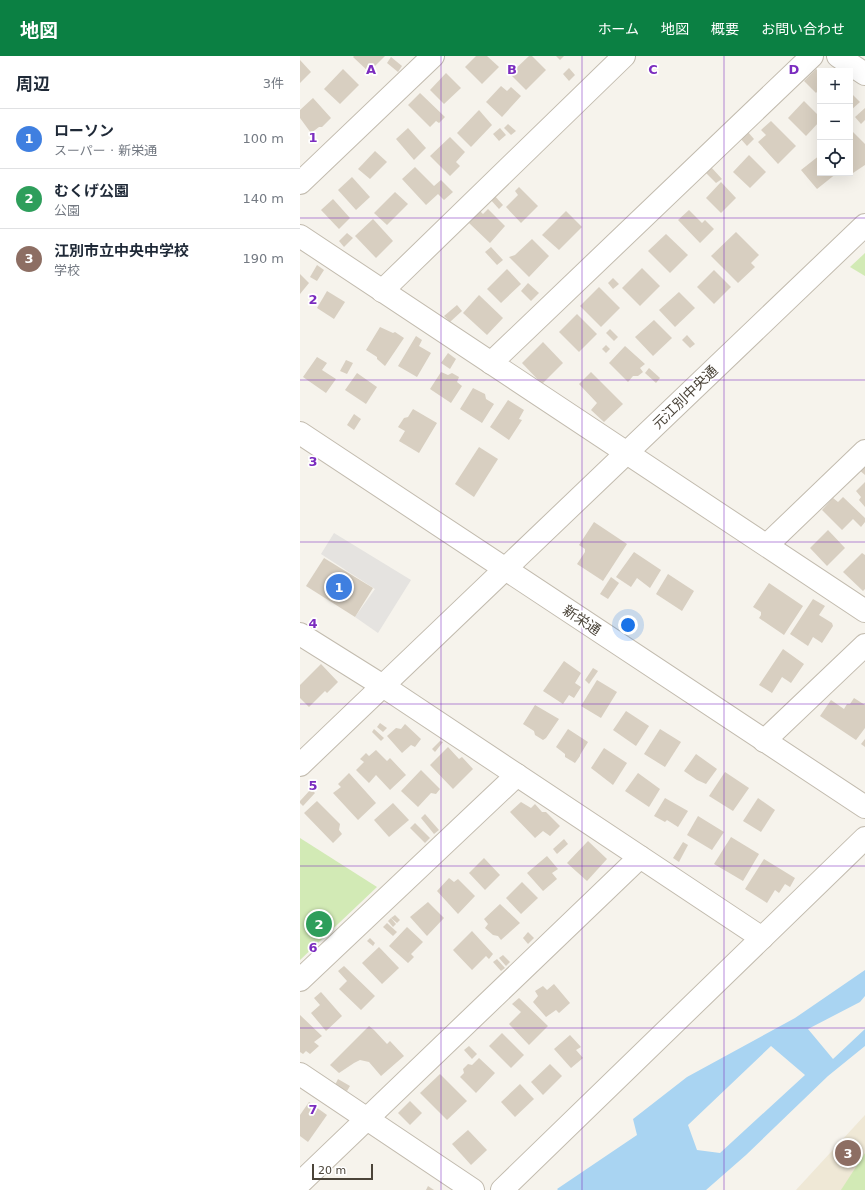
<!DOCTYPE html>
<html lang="ja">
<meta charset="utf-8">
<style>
body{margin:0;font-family:"DejaVu Sans","Noto Sans JP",sans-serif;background:#f2f2f3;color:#1f2937}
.controls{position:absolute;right:12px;top:12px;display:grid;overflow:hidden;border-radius:0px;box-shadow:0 4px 16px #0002}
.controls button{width:36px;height:36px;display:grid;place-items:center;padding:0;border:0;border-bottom:1px solid #e0e1e3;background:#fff;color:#1f2937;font:20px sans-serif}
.scale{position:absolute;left:12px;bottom:10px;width:61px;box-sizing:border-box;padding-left:4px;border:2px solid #4b4439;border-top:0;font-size:11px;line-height:14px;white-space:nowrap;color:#4b4439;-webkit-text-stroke:3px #fff;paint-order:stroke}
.you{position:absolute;left:328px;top:569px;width:14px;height:14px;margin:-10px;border:3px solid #fff;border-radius:50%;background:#1a73e8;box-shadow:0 0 0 6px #1a73e833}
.badge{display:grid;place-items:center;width:26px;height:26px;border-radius:50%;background:#0b8043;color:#fff;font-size:13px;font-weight:700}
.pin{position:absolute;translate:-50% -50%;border:2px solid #fff;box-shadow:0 1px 4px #0006}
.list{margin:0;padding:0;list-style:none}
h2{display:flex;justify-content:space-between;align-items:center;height:52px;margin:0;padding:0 16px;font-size:17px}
h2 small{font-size:13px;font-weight:400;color:#747a83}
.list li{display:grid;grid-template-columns:26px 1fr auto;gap:12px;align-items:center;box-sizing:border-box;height:60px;padding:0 16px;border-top:1px solid #e0e1e3}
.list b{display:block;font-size:15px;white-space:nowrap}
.list p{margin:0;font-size:13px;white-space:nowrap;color:#747a83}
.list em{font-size:13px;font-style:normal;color:#747a83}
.icon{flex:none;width:22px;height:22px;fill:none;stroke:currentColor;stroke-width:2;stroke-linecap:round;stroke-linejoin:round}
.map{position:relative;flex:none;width:565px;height:1134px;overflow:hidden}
header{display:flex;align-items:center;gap:24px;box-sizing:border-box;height:56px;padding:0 20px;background:#0b8043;color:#fff}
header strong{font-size:19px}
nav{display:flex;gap:22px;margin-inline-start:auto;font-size:14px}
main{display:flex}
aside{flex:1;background:#fff}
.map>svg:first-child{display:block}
.education{fill:#efe8d6}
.green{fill:#d2eab5}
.parking{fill:#e5e3e0}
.water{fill:#a9d4f2;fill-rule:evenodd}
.building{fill:#d8cfc1}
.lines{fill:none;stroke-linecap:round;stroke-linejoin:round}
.street-casing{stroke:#c2bbae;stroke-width:24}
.street{stroke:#fff;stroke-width:22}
.grid{fill:none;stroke:#7b2cbf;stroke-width:1;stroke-opacity:0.55}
.labels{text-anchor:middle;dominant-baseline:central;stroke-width:3.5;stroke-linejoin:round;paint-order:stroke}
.street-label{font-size:14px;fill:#4b4439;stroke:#fff}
.grid-label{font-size:13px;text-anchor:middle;font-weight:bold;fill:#7b2cbf;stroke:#fff;stroke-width:3.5;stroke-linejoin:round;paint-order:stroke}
</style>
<header>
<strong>地図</strong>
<nav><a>ホーム</a><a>地図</a><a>概要</a><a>お問い合わせ</a></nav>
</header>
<main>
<aside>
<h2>周辺<small>3件</small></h2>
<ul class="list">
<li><span class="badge" style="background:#3f7fe0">1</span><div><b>ローソン</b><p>スーパー · 新栄通</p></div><em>100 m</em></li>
<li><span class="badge" style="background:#2e9e5b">2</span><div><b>むくげ公園</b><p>公園</p></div><em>140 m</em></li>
<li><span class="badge" style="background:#8d6e63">3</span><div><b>江別市立中央中学校</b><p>学校</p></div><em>190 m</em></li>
</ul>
</aside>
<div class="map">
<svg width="565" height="1134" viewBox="0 0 565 1134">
<rect width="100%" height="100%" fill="#f6f3ec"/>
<!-- education -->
<polygon class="education" points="565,1059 565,1134 496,1134"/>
<!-- green -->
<g class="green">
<polygon points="565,197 565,220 550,211"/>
<polygon points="0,782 77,831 0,904"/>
<polygon points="565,1097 565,1134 541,1134"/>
</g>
<!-- parking -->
<polygon class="parking" points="34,477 111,524 78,577 55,561 75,533 21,498"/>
<!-- water -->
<path class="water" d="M565,914V940L560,946L508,973L533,1003L565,973V990L528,1020L446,1099L406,1134H258L257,1133L337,1079L333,1063L387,1021L495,962ZM471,990L505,1019L420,1097L397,1094L388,1069Z"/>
<!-- building -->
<g class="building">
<polygon points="54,0 85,0 69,16 53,1"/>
<polygon points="176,0 187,0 199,11 182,28 165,11"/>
<polygon points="229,0 232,0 246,14 226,34 210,18"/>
<polygon points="256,0 264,0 260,4"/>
<polygon points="91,1 102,10 98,16 87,7"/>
<polygon points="0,4 11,16 0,27"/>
<polygon points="269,12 275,19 269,25 263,18"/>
<polygon points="43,13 59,29 40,48 24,33"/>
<polygon points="516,13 520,17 520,32 516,37 504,25"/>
<polygon points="146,17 161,32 144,48 130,34"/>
<polygon points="201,30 207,35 211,31 221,40 202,61 186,46"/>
<polygon points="550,36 560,46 550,55"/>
<polygon points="120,37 145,61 139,67 136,65 130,71 108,49"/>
<polygon points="13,42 31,62 22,71 19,71 11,77 0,62 0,54"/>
<polygon points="504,45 520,61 520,65 506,80 488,62"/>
<polygon points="565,52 565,64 561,68 555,61"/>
<polygon points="179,54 192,69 171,91 157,77"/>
<polygon points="471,65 496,90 478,108 458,86 466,79 461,74"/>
<polygon points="208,68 216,75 211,79 204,72"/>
<polygon points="108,72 126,92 114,104 96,83"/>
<polygon points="200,72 206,79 199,85 193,78"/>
<polygon points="447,75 454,83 447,90 440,82"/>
<polygon points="553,76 565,88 565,109 553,117 550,114 550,79"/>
<polygon points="150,81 165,96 156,106 160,110 150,120 130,100"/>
<polygon points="75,95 87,106 70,123 58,113"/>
<polygon points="449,99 466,116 450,132 433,116"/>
<polygon points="520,99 520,117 537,117 517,133 501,114"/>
<polygon points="115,111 134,130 141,124 153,136 144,144 138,138 126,149 102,123"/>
<polygon points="411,111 422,123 416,127 406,117"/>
<polygon points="52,121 70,141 56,154 38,134"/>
<polygon points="421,126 436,142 421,157 406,142"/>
<polygon points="219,131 238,150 221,167 206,151 218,139 215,135"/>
<polygon points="95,136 108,148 87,169 74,157"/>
<polygon points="193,138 203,149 199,153 189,142"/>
<polygon points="33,143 50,162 39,173 21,154"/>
<polygon points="188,153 205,170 190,187 169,167 180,155 183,158"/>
<polygon points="389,154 402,167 405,164 414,173 400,187 378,164"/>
<polygon points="266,155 282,171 259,194 242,179"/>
<polygon points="73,163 93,185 76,202 55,180"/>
<polygon points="436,176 459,199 451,207 455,211 438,227 411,200"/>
<polygon points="47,177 53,182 44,191 39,185"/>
<polygon points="366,178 388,199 370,217 348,195"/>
<polygon points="232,183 249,200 229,221 209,201 215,199"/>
<polygon points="191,191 203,204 197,209 185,196"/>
<polygon points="17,209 24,214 17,225 10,221"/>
<polygon points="342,212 360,230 340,250 322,232"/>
<polygon points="207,213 221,228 201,247 187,233"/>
<polygon points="414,214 431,231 414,248 397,231"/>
<polygon points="0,218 9,227 0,238"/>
<polygon points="313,222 319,228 313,233 308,227"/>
<polygon points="228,227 239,237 231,245 221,235"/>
<polygon points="299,231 320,252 301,271 280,250"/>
<polygon points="27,235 45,246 34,263 17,252"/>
<polygon points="379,236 395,252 375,271 359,254"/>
<polygon points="179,239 203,262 187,279 163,257"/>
<polygon points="157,249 162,255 150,266 144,260"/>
<polygon points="277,258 297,278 279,296 259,276"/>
<polygon points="354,264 372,282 353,300 335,281"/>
<polygon points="80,271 93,277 95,276 104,282 85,310 77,303 77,301 66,294"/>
<polygon points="310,273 318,281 314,285 306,277"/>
<polygon points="387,279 395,288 390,292 382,284"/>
<polygon points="116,280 122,284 119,290 131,297 117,321 98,310"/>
<polygon points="243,286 263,307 242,328 222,307"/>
<polygon points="306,289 310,293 306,297 302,293"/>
<polygon points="325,290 345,308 340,312 343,316 338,320 333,320 328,326 309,307"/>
<polygon points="148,297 156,303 150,313 141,307"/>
<polygon points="17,301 27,307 22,314 36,323 26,337 3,321"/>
<polygon points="46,304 53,307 47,318 40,315"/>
<polygon points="349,312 360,322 356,327 345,317"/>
<polygon points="141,316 148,319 152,317 159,321 157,326 162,330 151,347 130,333"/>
<polygon points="291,316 323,348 304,366 291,354 297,347 279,328"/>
<polygon points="57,317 77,331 66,348 45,334"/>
<polygon points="173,332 185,338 186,343 194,348 182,367 160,353"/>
<polygon points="208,344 224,354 219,363 222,364 209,384 190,371"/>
<polygon points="113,353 137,367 119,397 99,385 105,375 98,371 104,362 108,361"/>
<polygon points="54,358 61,363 54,374 47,369"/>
<polygon points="179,391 198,403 174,441 155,428"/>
<polygon points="565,410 565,419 558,413"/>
<polygon points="565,426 565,451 559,444 561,441 556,435"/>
<polygon points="543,441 565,462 565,466 561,471 553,463 542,474 522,454 533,442 538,446"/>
<polygon points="294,466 327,488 303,525 277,508 285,496 285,493 279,489"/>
<polygon points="528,474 545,492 527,510 510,492"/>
<polygon points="334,496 361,514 350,532 337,522 331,531 316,521"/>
<polygon points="562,497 565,499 565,533 563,535 543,516"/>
<polygon points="24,502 73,532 55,561 6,530"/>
<polygon points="368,518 394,535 382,555 356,538"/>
<polygon points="311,521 319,527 308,543 300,538"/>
<polygon points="469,527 503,550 484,579 459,562 461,559 461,556 453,551"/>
<polygon points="513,543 525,550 519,559 532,567 533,570 522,587 513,581 508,590 490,578"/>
<polygon points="483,593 504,608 491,627 482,621 472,637 459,629"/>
<polygon points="264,605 281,617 275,627 281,631 274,642 269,639 263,648 243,635"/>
<polygon points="21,608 38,626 27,637 25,635 9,651 0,642 0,629"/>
<polygon points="293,612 298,615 289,628 285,624"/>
<polygon points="297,624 317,636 301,662 281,650"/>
<polygon points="554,642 565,649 565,672 556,684 520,660 531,644 544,653 547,648 550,648"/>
<polygon points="235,649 259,663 246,682 243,684 235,679 234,675 223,668"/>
<polygon points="326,655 349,670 336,690 313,674"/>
<polygon points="80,667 87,672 83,676 77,671"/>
<polygon points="105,668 121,683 115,691 111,689 102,697 87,680 96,672 101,673"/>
<polygon points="74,673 84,682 81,685 72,676"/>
<polygon points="268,673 288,686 280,699 280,700 275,707 265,701 265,698 256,691"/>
<polygon points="360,673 381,686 365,711 344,698"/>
<polygon points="565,683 565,691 561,688"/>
<polygon points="140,685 143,686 135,696 132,693"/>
<polygon points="148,691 159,703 162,701 173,713 153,733 130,709"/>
<polygon points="304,692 327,707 313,729 291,712"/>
<polygon points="76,694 87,705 90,702 106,719 90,734 76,719 69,727 56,714 64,706 60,703 66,697 69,700"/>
<polygon points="396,698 417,713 406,728 397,724 384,715"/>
<polygon points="121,714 140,733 136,738 131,737 118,751 101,735"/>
<polygon points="425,716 449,732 433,755 409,740"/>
<polygon points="49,717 76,747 58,764 33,737 41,731 38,728"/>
<polygon points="338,717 360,733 349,751 325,735"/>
<polygon points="11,733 15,737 3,750 0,747 0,745"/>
<polygon points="365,742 388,755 378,771 367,764 365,766 354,760"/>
<polygon points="458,742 475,754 461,776 443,765"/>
<polygon points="17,745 40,768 39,774 42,778 33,787 4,757"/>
<polygon points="221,746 231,752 235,748 242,756 246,756 260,770 250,780 243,775 235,782 210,756"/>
<polygon points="93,747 109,764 89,781 74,764"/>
<polygon points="125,758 139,774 134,778 121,762"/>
<polygon points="398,760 424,776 412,794 387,779"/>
<polygon points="115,767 130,782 125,787 110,772"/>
<polygon points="431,781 459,798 443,825 414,808"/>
<polygon points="264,783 268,788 257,798 253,793"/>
<polygon points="288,785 307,803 287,825 267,807"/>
<polygon points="383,786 388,789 379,806 373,802"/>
<polygon points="247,800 258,813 252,817 257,823 243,835 227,817"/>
<polygon points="184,802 200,819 185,834 169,817"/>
<polygon points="464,803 495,822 490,831 485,828 479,837 475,834 467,847 445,833"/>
<polygon points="149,822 154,826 158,823 175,840 158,858 137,835"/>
<polygon points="222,826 238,842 221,858 206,842"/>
<polygon points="128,846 144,862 127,880 110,861"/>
<polygon points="200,848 220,867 201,884 198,880 193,879 185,872 188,868 184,863"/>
<polygon points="95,859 100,864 97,867 91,862"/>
<polygon points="91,862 96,868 93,871 88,865"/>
<polygon points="87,867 97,876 93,880 83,871"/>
<polygon points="107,871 123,886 111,898 114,901 108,907 89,890"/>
<polygon points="172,875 193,898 189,903 186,900 172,914 153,894"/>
<polygon points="228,876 234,882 228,888 223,882"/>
<polygon points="70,882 75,887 73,890 67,885"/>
<polygon points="79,891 99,912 82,928 62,907"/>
<polygon points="203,899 210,906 206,910 199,902"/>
<polygon points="197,903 205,912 201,915 193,906"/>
<polygon points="44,910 75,940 61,954 39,933 47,925 38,915"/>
<polygon points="254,928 270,947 259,957 256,954 246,961 233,946 238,940 235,935 243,930 247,934"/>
<polygon points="21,936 42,960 26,975 11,957 20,949 14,942"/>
<polygon points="219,942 248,970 229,989 209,968 221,956 212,948"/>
<polygon points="0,959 22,980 14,986 19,990 10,998 6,995 3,998 0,996"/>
<polygon points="69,970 74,974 87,988 90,985 104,1000 81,1020 69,1006 60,1004 54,1007 39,1017 30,1009"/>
<polygon points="202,977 224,999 211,1012 189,990"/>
<polygon points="270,979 281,991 276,994 283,1002 271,1012 254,993"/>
<polygon points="169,990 177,998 172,1003 164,994"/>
<polygon points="179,1002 195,1017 176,1037 160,1021 164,1017 163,1013 168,1008 172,1009"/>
<polygon points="250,1008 262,1020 243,1039 231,1026"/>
<polygon points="140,1018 167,1045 147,1064 120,1037"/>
<polygon points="38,1023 50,1030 47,1035 35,1029"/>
<polygon points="220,1028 234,1043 215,1061 201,1046"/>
<polygon points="110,1045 122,1057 110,1069 98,1057"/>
<polygon points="9,1046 27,1059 8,1086 0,1080 0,1059"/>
<polygon points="168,1074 187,1094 171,1109 152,1088"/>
<polygon points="128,1130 134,1134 126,1134"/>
</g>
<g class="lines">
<defs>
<g id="street">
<polyline points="538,0 565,18"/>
<polyline points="0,127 133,0"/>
<polyline points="0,180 565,555"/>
<polyline points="82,235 324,0"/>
<polyline points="191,307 512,0"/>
<polyline points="0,377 565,751"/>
<polyline points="467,489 565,395"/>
<polyline points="0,578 83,630 462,882"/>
<polyline points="464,685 565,589"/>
<polyline points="0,709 565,169"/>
<polyline points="0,924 217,719"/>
<polyline points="0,1018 173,1134"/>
<polyline points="0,1127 340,801"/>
<polyline points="202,1134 565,782"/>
</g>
</defs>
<!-- street casing -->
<use href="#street" class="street-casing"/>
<!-- street -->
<use href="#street" class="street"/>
</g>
<!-- grid -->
<path class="grid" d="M141,0V1134M282,0V1134M424,0V1134M0,162H565M0,324H565M0,486H565M0,648H565M0,810H565M0,972H565"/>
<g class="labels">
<!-- street labels -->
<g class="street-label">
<text transform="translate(385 341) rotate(-44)">元江別中央通</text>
<text transform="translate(282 564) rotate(34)">新栄通</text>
</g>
</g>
<g class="grid-label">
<text x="71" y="18">A</text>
<text x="212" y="18">B</text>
<text x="353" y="18">C</text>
<text x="494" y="18">D</text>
<text x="13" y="86">1</text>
<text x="13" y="248">2</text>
<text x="13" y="410">3</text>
<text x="13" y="572">4</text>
<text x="13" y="734">5</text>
<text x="13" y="896">6</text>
<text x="13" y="1058">7</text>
</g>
</svg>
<div class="controls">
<button>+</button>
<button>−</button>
<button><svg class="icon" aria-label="locate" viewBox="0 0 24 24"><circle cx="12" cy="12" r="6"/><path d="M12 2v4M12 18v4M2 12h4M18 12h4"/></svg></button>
</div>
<div class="scale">20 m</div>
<div class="you"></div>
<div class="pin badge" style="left:39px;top:531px;background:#3f7fe0">1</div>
<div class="pin badge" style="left:19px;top:868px;background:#2e9e5b">2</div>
<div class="pin badge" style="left:548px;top:1097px;background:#8d6e63">3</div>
</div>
</main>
